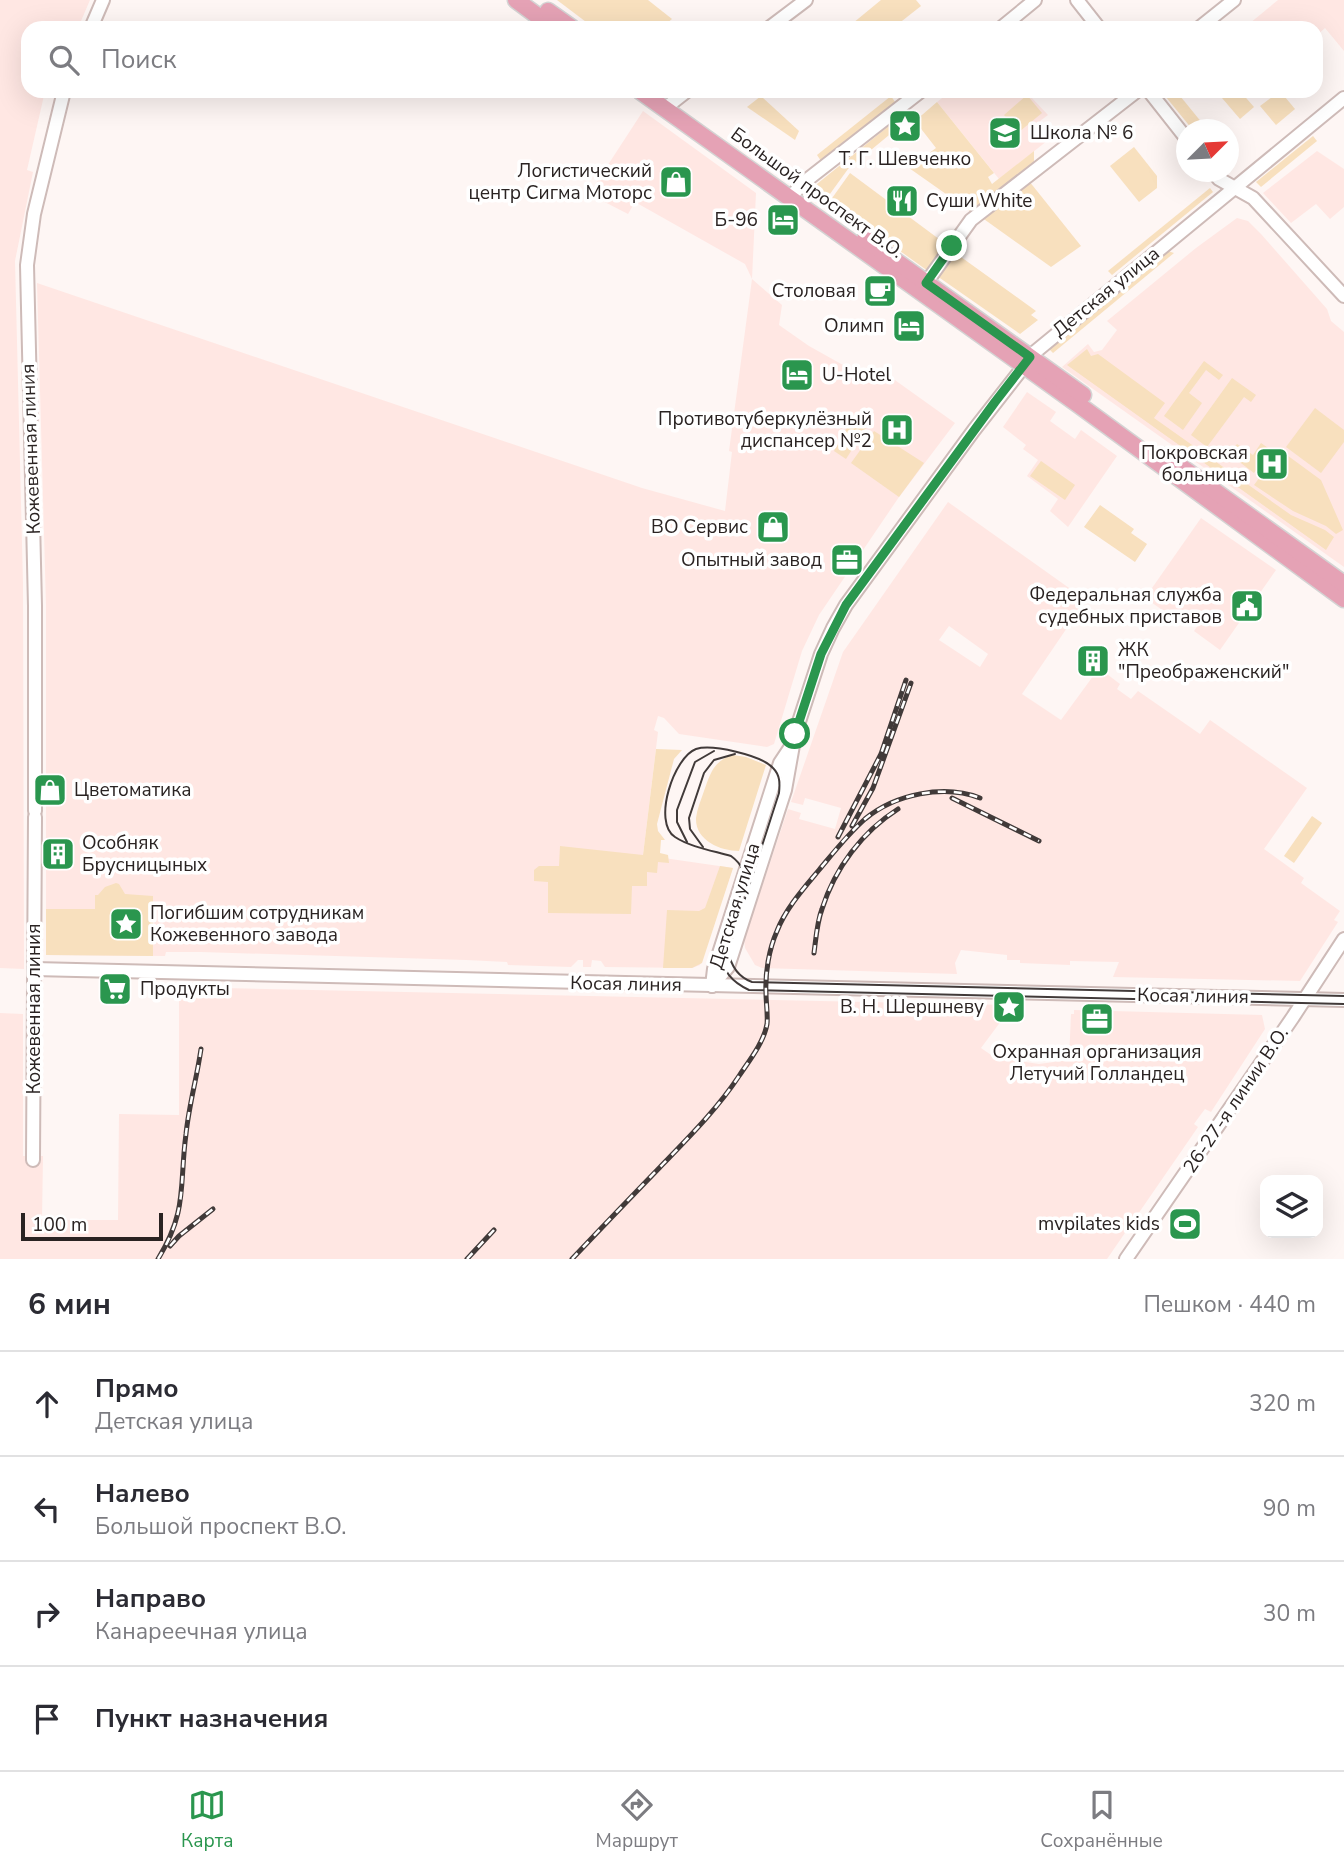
<!DOCTYPE html>
<html lang="ru">
<meta charset="utf-8">
<style>
body{margin:0;font-family:"Nunito Sans",sans-serif;background:#f7f7f7;color:#2b2b33}
.controls{position:absolute;right:21px;bottom:21px;display:grid;overflow:hidden;border-radius:14px;box-shadow:0 7px 28px #0002}
.controls button{width:63px;height:63px;display:grid;place-items:center;padding:0;border:0;border-bottom:2px solid #e1e1e2;background:#fff;color:#2b2b33;font:35px sans-serif}
.compass{position:absolute;left:1176px;top:119px;width:63px;height:63px;border-radius:50%;background:#fff;box-shadow:0 7px 28px #0002;rotate:66deg}
.scale{position:absolute;left:21px;bottom:18px;width:142px;box-sizing:border-box;padding-left:7px;border:4px solid #2a2322;border-top:0;font-size:19px;line-height:24px;white-space:nowrap;color:#2a2322;-webkit-text-stroke:5px #fff;paint-order:stroke}
.stop{position:absolute;width:21px;height:21px;margin:-16px;border:5px solid #2a964e;border-radius:50%;background:#fff}
.stop.end{background:#2a964e;border-color:#fff;box-shadow:0 2px 7px #0008}
.list{margin:0;padding:0;list-style:none}
h2{display:flex;justify-content:space-between;align-items:center;height:91px;margin:0;padding:0 28px;font-size:30px}
h2 small{font-size:23px;font-weight:400;color:#7c7c81}
.list li{display:grid;grid-template-columns:46px 1fr auto;gap:21px;align-items:center;box-sizing:border-box;height:105px;padding:0 28px;border-top:2px solid #e1e1e2}
.list b{display:block;font-size:26px;white-space:nowrap}
.list p{margin:0;font-size:23px;white-space:nowrap;color:#7c7c81}
.list em{font-size:23px;font-style:normal;color:#7c7c81}
.icon{flex:none;width:38px;height:38px;fill:none;stroke:currentColor;stroke-width:2;stroke-linecap:round;stroke-linejoin:round}
.map{position:relative;flex:none;width:1344px;height:1259px;overflow:hidden}
.search{position:absolute;background:#fff;box-shadow:0 7px 28px #0002;left:21px;right:21px;top:21px;height:77px;display:flex;align-items:center;gap:18px;box-sizing:border-box;padding:0 24px;border-radius:21px;color:#7c7c81;font-size:26px}
.sheet{height:511px;background:#fff}
nav{display:flex;justify-content:space-around;align-items:center;box-sizing:border-box;height:98px;border-top:2px solid #e1e1e2;background:#fff;font-size:19px;color:#7c7c81}
nav a{display:grid;justify-items:center;gap:4px}
nav .on{color:#2a964e}
.map>svg:first-child{display:block}
.built{fill:#ffe7e3;fill-rule:evenodd}
.green{fill:#f8e0be}
.lines{fill:none;stroke-linecap:round;stroke-linejoin:round}
.minor-casing{stroke:#cebbb8;stroke-width:16}
.major-casing{stroke:#d4d3d3;stroke-width:19}
.minor{stroke:#fff;stroke-width:12}
.major{stroke:#e5a2b5;stroke-width:16}
.tram{stroke:#413a39;stroke-width:2}
.rail-casing{stroke:#413a39;stroke-width:5}
.rail{stroke:#fff;stroke-width:2.5;stroke-dasharray:8;stroke-linecap:butt}
.route{stroke:#2a964e;stroke-width:9}
.labels{text-anchor:middle;dominant-baseline:central;stroke-width:7;stroke-linejoin:round;paint-order:stroke}
.poi-label{font-size:19px;fill:#2a2322;stroke:#fff;text-anchor:end}
.street-label{font-size:19px;fill:#2a2322;stroke:#fff}
</style>
<div class="map">
<svg width="1344" height="1259" viewBox="0 0 1344 1259">
<rect width="100%" height="100%" fill="#fef6f4"/>
<!-- built -->
<g class="built">
<polygon points="0,0 90,0 78,28 28,28 28,91 45,91 27,170 33,172 15,261 23,583 24,969 0,968"/>
<polygon points="1278,0 1344,0 1344,51 1325,28 1316,36 1316,28 1244,28"/>
<polygon points="951,91 1029,91 1033,96 1031,97 1048,115 1040,121 1052,137 999,179 937,102"/>
<polygon points="643,111 756,193 752,279 782,305 779,325 809,346 868,379 878,368 955,423 899,497 819,615 802,651 774,744 767,747 679,734 664,718 658,716 654,730 658,732 643,855 733,868 700,965 692,968 605,967 601,961 592,960 591,967 583,967 583,960 578,960 571,967 508,965 507,962 466,960 201,952 166,952 165,956 46,955 46,605 37,283 642,488 725,511 732,452 729,451 752,279 745,264 635,202 628,214 589,194"/>
<polygon points="1317,151 1344,169 1344,207 1330,219 1316,204 1291,223 1263,193"/>
<polygon points="1237,218 1248,221 1261,234 1327,309 1331,321 1344,332 1344,567 1062,367 1088,344 1094,352 1102,350 1117,330 1107,321 1196,248"/>
<polygon points="1027,392 1056,412 1050,421 1075,439 1081,430 1117,456 1068,527 1050,511 1058,499 1027,476 1038,460 1023,449 1026,445 1003,427"/>
<path d="M948,502L1086,600L1022,694L1061,720L1099,668L1120,684L1117,689L1131,699L1138,691L1200,734L1210,720L1307,788L1264,849L1304,878L1301,883L1340,911L1334,920L1338,922L1300,981L1113,977L1119,962L1070,961V965L1020,963V960H1007V955L961,950L955,963L957,974L762,968L755,965L745,948L744,940L788,809L801,813L799,819L835,829L841,808L805,798L803,805L791,802L843,652ZM949,626L988,654L980,667L939,640Z"/>
<polygon points="1201,518 1276,570 1220,650 1194,631 1201,621 1192,614 1184,625 1145,598"/>
<polygon points="179,987 1008,1005 1010,1009 981,1048 994,1057 1039,1064 1069,1060 1071,1014 1074,1014 1074,1010 1262,1015 1265,1029 1211,1112 1205,1109 1199,1117 1194,1124 1198,1127 1107,1259 0,1259 0,1013 23,1014 23,1156 43,1156 42,1220 118,1220 119,1114 179,1115"/>
</g>
<!-- green -->
<g class="green">
<polygon points="557,0 648,0 672,19 661,28 594,28"/>
<polygon points="881,0 916,0 921,6 893,28 847,28"/>
<polygon points="1173,91 1176,91 1207,129 1192,129 1166,97"/>
<polygon points="1216,91 1240,91 1254,107 1240,119"/>
<polygon points="1280,91 1295,109 1276,125 1260,106"/>
<polygon points="1027,95 1042,113 1019,132 1004,115"/>
<polygon points="761,96 799,131 795,140 747,107"/>
<polygon points="891,96 895,102 821,161 817,155"/>
<polygon points="937,102 994,173 988,177 992,184 1034,151 1034,165 973,213 909,168 936,148 915,121"/>
<polygon points="901,116 906,121 848,169 827,198 812,188"/>
<polygon points="1313,136 1317,141 1261,187 1256,182"/>
<polygon points="1134,147 1157,176 1157,188 1139,202 1110,166"/>
<polygon points="850,173 947,245 928,271 830,201"/>
<polygon points="1029,181 1081,246 1051,267 981,217"/>
<polygon points="1210,188 1213,192 1112,275 1108,271"/>
<polygon points="1168,251 1174,253 1053,353 1048,348"/>
<polygon points="954,252 1036,311 1031,315 1038,320 1020,334 937,276"/>
<polygon points="1087,349 1091,356 1098,354 1165,403 1154,418 1291,515 1325,530 1334,537 1326,550 1067,365"/>
<polygon points="1204,361 1223,375 1219,380 1206,370 1189,393 1202,403 1183,430 1164,416"/>
<polygon points="1232,378 1256,395 1251,402 1244,397 1207,447 1191,435"/>
<polygon points="1315,408 1344,430 1344,442 1321,473 1286,447"/>
<polygon points="853,417 867,426 846,459 834,451"/>
<polygon points="874,431 924,463 899,497 851,463"/>
<polygon points="1261,443 1271,450 1254,473 1229,454 1237,444 1253,455"/>
<polygon points="1280,450 1321,480 1343,530 1336,534 1326,526 1293,511 1254,485"/>
<polygon points="1041,461 1075,485 1065,500 1030,476"/>
<polygon points="1100,505 1134,529 1131,533 1147,544 1135,562 1084,527"/>
<polygon points="656,749 682,750 674,759 657,824 658,831 665,840 661,840 660,853 668,855 669,863 658,862 657,873 647,872 647,886 632,886 631,914 548,913 548,882 534,881 534,870 539,866 559,866 560,846 643,855"/>
<path d="M733,755L746,757L766,765L739,851C720,851 695,840 696,818C697,809 701,800 704,791C710,774 714,760 733,755Z"/>
<polygon points="1312,816 1322,823 1294,863 1284,856"/>
<polygon points="720,866 733,868 702,963 692,968 663,968 667,910 699,911 705,908"/>
<polygon points="116,883 119,884 125,894 153,896 153,956 46,955 46,909 95,909 95,895 98,895 105,887"/>
</g>
<g class="lines">
<defs>
<g id="minor">
<polyline points="1077,0 1099,28"/>
<polyline points="91,28 103,0"/>
<polyline points="769,28 806,0"/>
<polyline points="1001,28 1035,0"/>
<polyline points="1199,28 1234,0"/>
<polyline points="1149,91 1186,138"/>
<polyline points="664,109 687,91"/>
<polyline points="1213,172 1219,179 1253,198 1344,296"/>
<polyline points="790,198 803,183 921,91"/>
<polyline points="926,283 971,220 1137,91"/>
<polyline points="35,811 35,606 27,265 34,214 64,91"/>
<polyline points="34,969 1344,1000"/>
<polyline points="712,986 728,967 785,790 795,734 821,654 833,628 846,605 974,430 1035,352 1344,98"/>
<polyline points="712,986 714,969 780,763 790,748"/>
<polyline points="33,1160 35,817"/>
<polyline points="1126,1259 1293,1017 1344,939"/>
</g>
<g id="major">
<polyline points="516,0 554,28"/>
<polyline points="548,11 572,28"/>
<polyline points="640,91 1079,405 1344,599"/>
<polyline points="865,239 1083,395"/>
<polyline points="1166,456 1344,584"/>
</g>
</defs>
<!-- minor casing -->
<use href="#minor" class="minor-casing"/>
<!-- major casing -->
<use href="#major" class="major-casing"/>
<!-- minor -->
<use href="#minor" class="minor"/>
<!-- major -->
<use href="#major" class="major"/>
<!-- tram -->
<g class="tram">
<polyline points="687,842 677,822 677,810 695,762 714,751"/>
<polyline points="703,847 690,829 689,818 704,773 714,760 735,754"/>
<path d="M1344,996L752,982C738,977 731,966 728,951L779,793C780,783 780,775 773,768C761,755 712,744 696,749C674,757 652,822 675,837C690,847 714,851 731,856C742,864 746,873 743,887L721,952C722,971 732,982 749,990L1344,1004"/>
</g>
<defs>
<g id="rail">
<polyline points="952,798 1039,841"/>
<polyline points="852,826 873,788 911,683"/>
<polyline points="838,837 881,754 906,680"/>
<path d="M814,953C816,938 817,922 822,909C835,868 862,832 898,809"/>
<polyline points="170,1246 179,1236 213,1209"/>
<path d="M158,1259C188,1210 179,1186 186,1134C189,1105 197,1077 201,1049"/>
<polyline points="467,1259 494,1230"/>
<path d="M572,1259C602,1227 633,1195 663,1164C690,1136 718,1108 739,1076C749,1061 764,1042 767,1024C768,1015 766,1003 766,993C765,973 769,949 777,931C786,908 804,888 819,870C834,852 848,834 865,819C895,794 944,784 980,798"/>
</g>
</defs>
<!-- rail casing -->
<use href="#rail" class="rail-casing"/>
<!-- rail -->
<use href="#rail" class="rail"/>
</g>
<g class="lines">
<!-- route -->
<polyline class="route" points="795,734 821,654 846,605 995,402 1030,357 926,283 952,246"/>
</g>
<!-- icons -->
<defs>
<symbol id="sight-square" viewBox="-11 -11 22 22"><rect x="-9" y="-9" width="18" height="18" rx="4" fill="#2a964e" stroke="#fff"/><path d="M0-6L1.8-2.2L6-1.7L2.9 1.2L3.7 5.4L0 3.3L-3.7 5.4L-2.9 1.2L-6-1.7L-1.8-2.2Z" fill="#fff"/></symbol>
<symbol id="school-square" viewBox="-11 -11 22 22"><rect x="-9" y="-9" width="18" height="18" rx="4" fill="#2a964e" stroke="#fff"/><path d="M0-5L7-2L0 1L-7-2ZM-4 1L0 2.5L4 1V4Q0 6-4 4Z" fill="#fff"/></symbol>
<symbol id="shop-square" viewBox="-11 -11 22 22"><rect x="-9" y="-9" width="18" height="18" rx="4" fill="#2a964e" stroke="#fff"/><path d="M-5-2.5h2.3a2.7 3.5 0 0 1 5.4 0H5L5.5 6h-11ZM-1.5-2.5h3a1.5 2.3 0 0 0-3 0Z" fill="#fff"/></symbol>
<symbol id="restaurant-square" viewBox="-11 -11 22 22"><rect x="-9" y="-9" width="18" height="18" rx="4" fill="#2a964e" stroke="#fff"/><path d="M-5-6h1v4h1v-4h1v4h1v-4h1v5L-1.5 .5V6h-2V.5L-5-1ZM5-6V6H3V1.5H1.5Q1.5-4 5-6Z" fill="#fff"/></symbol>
<symbol id="hotel-square" viewBox="-11 -11 22 22"><rect x="-9" y="-9" width="18" height="18" rx="4" fill="#2a964e" stroke="#fff"/><path d="M-6-4.5h1.5V1H6V5H4.5V3h-9V5H-6ZM-4 0a1.8 1.8 0 1 1 3.6 0ZM.5 0V-2.5h3Q6-2.5 6 0Z" fill="#fff"/></symbol>
<symbol id="cafe-square" viewBox="-11 -11 22 22"><rect x="-9" y="-9" width="18" height="18" rx="4" fill="#2a964e" stroke="#fff"/><path d="M-5.5-4.5H6V0H3Q3 3.5 0 3.5H-2.5Q-5.5 3.5-5.5 0ZM3-3.2v2h1.7v-2ZM-6 4.5H4V6H-6Z" fill="#fff"/></symbol>
<symbol id="hospital-square" viewBox="-11 -11 22 22"><rect x="-9" y="-9" width="18" height="18" rx="4" fill="#2a964e" stroke="#fff"/><path d="M-5-5h3v3.5h4V-5h3V5h-3V1.5h-4V5h-3Z" fill="#fff"/></symbol>
<symbol id="office-square" viewBox="-11 -11 22 22"><rect x="-9" y="-9" width="18" height="18" rx="4" fill="#2a964e" stroke="#fff"/><path d="M-6-3h4V-5.5h4V-3h4V5H-6ZM-1-4.5V-3h2v-1.5ZM-6 0V1H6V0Z" fill="#fff"/></symbol>
<symbol id="civic-square" viewBox="-11 -11 22 22"><rect x="-9" y="-9" width="18" height="18" rx="4" fill="#2a964e" stroke="#fff"/><path d="M-.6-6.5H3V-4.5H.6V-3L4-1V1h2V6H-6V1h2V-1L-.6-3ZM-1.2 2.5V6h2.4V2.5Z" fill="#fff"/></symbol>
<symbol id="building-square" viewBox="-11 -11 22 22"><rect x="-9" y="-9" width="18" height="18" rx="4" fill="#2a964e" stroke="#fff"/><path d="M-4-6H4V6H1V3H-1V6H-4ZM-2.5-4.3h1.7v1.8h-1.7ZM.8-4.3h1.7v1.8H.8ZM-2.5-1h1.7V.8h-1.7ZM.8-1h1.7V.8H.8Z" fill="#fff"/></symbol>
<symbol id="supermarket-square" viewBox="-11 -11 22 22"><rect x="-9" y="-9" width="18" height="18" rx="4" fill="#2a964e" stroke="#fff"/><path d="M-6-5.5h2.5l.6 2H6L4.5 2H-2.5L-4.4-4H-6ZM-1.5 3.2a1.3 1.3 0 1 0 .1 0ZM3 3.2a1.3 1.3 0 1 0 .1 0Z" fill="#fff"/></symbol>
<symbol id="stadium-square" viewBox="-11 -11 22 22"><rect x="-9" y="-9" width="18" height="18" rx="4" fill="#2a964e" stroke="#fff"/><path d="M0-5a6.5 5 0 1 0 0 10a6.5 5 0 1 0 0-10ZM-3.5-1.8h7v3.6h-7Z" fill="#fff"/></symbol>
</defs>
<g fill-rule="evenodd">
<use href="#sight-square" x="886" y="107" width="38" height="38"/>
<use href="#school-square" x="986" y="114" width="38" height="38"/>
<use href="#shop-square" x="657" y="163" width="38" height="38"/>
<use href="#restaurant-square" x="883" y="182" width="38" height="38"/>
<use href="#hotel-square" x="764" y="201" width="38" height="38"/>
<use href="#cafe-square" x="861" y="272" width="38" height="38"/>
<use href="#hotel-square" x="890" y="307" width="38" height="38"/>
<use href="#hotel-square" x="778" y="356" width="38" height="38"/>
<use href="#hospital-square" x="878" y="411" width="38" height="38"/>
<use href="#hospital-square" x="1253" y="445" width="38" height="38"/>
<use href="#shop-square" x="754" y="508" width="38" height="38"/>
<use href="#office-square" x="828" y="541" width="38" height="38"/>
<use href="#civic-square" x="1228" y="587" width="38" height="38"/>
<use href="#building-square" x="1074" y="642" width="38" height="38"/>
<use href="#shop-square" x="31" y="771" width="38" height="38"/>
<use href="#building-square" x="39" y="835" width="38" height="38"/>
<use href="#sight-square" x="107" y="905" width="38" height="38"/>
<use href="#supermarket-square" x="96" y="970" width="38" height="38"/>
<use href="#sight-square" x="990" y="988" width="38" height="38"/>
<use href="#office-square" x="1078" y="1000" width="38" height="38"/>
<use href="#stadium-square" x="1166" y="1205" width="38" height="38"/>
</g>
<g class="labels">
<!-- poi labels -->
<g class="poi-label">
<text x="1030" y="133" text-anchor="start">Школа № 6</text>
<text x="905" y="159" text-anchor="middle">Т. Г. Шевченко</text>
<text x="652" y="171">Логистический<tspan x="652" dy="22">центр Сигма Моторс</tspan></text>
<text x="926" y="201" text-anchor="start">Суши White</text>
<text x="758" y="220">Б-96</text>
<text x="856" y="291">Столовая</text>
<text x="884" y="326">Олимп</text>
<text x="822" y="375" text-anchor="start">U-Hotel</text>
<text x="872" y="419">Противотуберкулёзный<tspan x="872" dy="22">диспансер №2</tspan></text>
<text x="1248" y="453">Покровская<tspan x="1248" dy="22">больница</tspan></text>
<text x="748" y="527">ВО Сервис</text>
<text x="822" y="560">Опытный завод</text>
<text x="1222" y="595">Федеральная служба<tspan x="1222" dy="22">судебных приставов</tspan></text>
<text x="1118" y="650" text-anchor="start">ЖК<tspan x="1118" dy="22">"Преображенский"</tspan></text>
<text x="74" y="790" text-anchor="start">Цветоматика</text>
<text x="82" y="843" text-anchor="start">Особняк<tspan x="82" dy="22">Брусницыных</tspan></text>
<text x="150" y="913" text-anchor="start">Погибшим сотрудникам<tspan x="150" dy="22">Кожевенного завода</tspan></text>
<text x="140" y="989" text-anchor="start">Продукты</text>
<text x="984" y="1007">В. Н. Шершневу</text>
<text x="1097" y="1052" text-anchor="middle">Охранная организация<tspan x="1097" dy="22">Летучий Голландец</tspan></text>
<text x="1160" y="1224">mvpilates kids</text>
</g>
<!-- street labels -->
<g class="street-label">
<text transform="translate(817 193) rotate(36)">Большой проспект В.О.</text>
<text transform="translate(1106 292) rotate(-39)">Детская улица</text>
<text transform="translate(31 449) rotate(-92)">Кожевенная линия</text>
<text transform="translate(735 906) rotate(-73)">Детская улица</text>
<text transform="translate(626 984) rotate(1)">Косая линия</text>
<text transform="translate(1193 996) rotate(1)">Косая линия</text>
<text transform="translate(34 1009) rotate(-90)">Кожевенная линия</text>
<text transform="translate(1236 1100) rotate(-56)">26-27-я линии В.О.</text>
</g>
</g>
</svg>
<div class="controls">
<button><svg class="icon" aria-label="layers" viewBox="0 0 24 24"><path d="M12 4l9 5-9 5-9-5zM3 14l9 5 9-5"/></svg></button>
</div>
<svg class="compass" viewBox="-18 -18 36 36"><path d="M0-13l5 13h-10z" fill="#e53935"/><path d="M0 13l5-13h-10z" fill="#7c7c81"/></svg>
<div class="scale">100 m</div>
<div class="stop" style="left:795px;top:734px"></div>
<div class="stop end" style="left:952px;top:246px"></div>
<div class="search"><svg class="icon" aria-label="search" viewBox="0 0 24 24"><circle cx="10" cy="10" r="6"/><path d="M15 15l6 6"/></svg>Поиск</div>
</div>
<section class="sheet">
<h2>6 мин<small>Пешком · 440 m</small></h2>
<ul class="list">
<li><svg class="icon" aria-label="ahead" viewBox="0 0 24 24"><path d="M12 20V5M6 11l6-6 6 6"/></svg><div><b>Прямо</b><p>Детская улица</p></div><em>320 m</em></li>
<li><svg class="icon" aria-label="left" viewBox="0 0 24 24"><path d="M17 20v-9H6M10 6l-5 5 5 5"/></svg><div><b>Налево</b><p>Большой проспект В.О.</p></div><em>90 m</em></li>
<li><svg class="icon" aria-label="right" viewBox="0 0 24 24"><path d="M7 20v-9h11M14 6l5 5-5 5"/></svg><div><b>Направо</b><p>Канареечная улица</p></div><em>30 m</em></li>
<li><svg class="icon" aria-label="arrive" viewBox="0 0 24 24"><path d="M6 21V4h12l-3 4 3 4H6"/></svg><div><b>Пункт назначения</b></div></li>
</ul>
</section>
<nav>
<a class="on"><svg class="icon" aria-label="map" viewBox="0 0 24 24"><path d="M3 6l6-2 6 2 6-2v14l-6 2-6-2-6 2zM9 4v14M15 6v14"/></svg>Карта</a>
<a><svg class="icon" aria-label="directions" viewBox="0 0 24 24"><path d="M12 3l9 9-9 9-9-9zM9 14v-3h6M13 9l2 2-2 2"/></svg>Маршрут</a>
<a><svg class="icon" aria-label="saved" viewBox="0 0 24 24"><path d="M7 4h10v16l-5-4-5 4z"/></svg>Сохранённые</a>
</nav>
